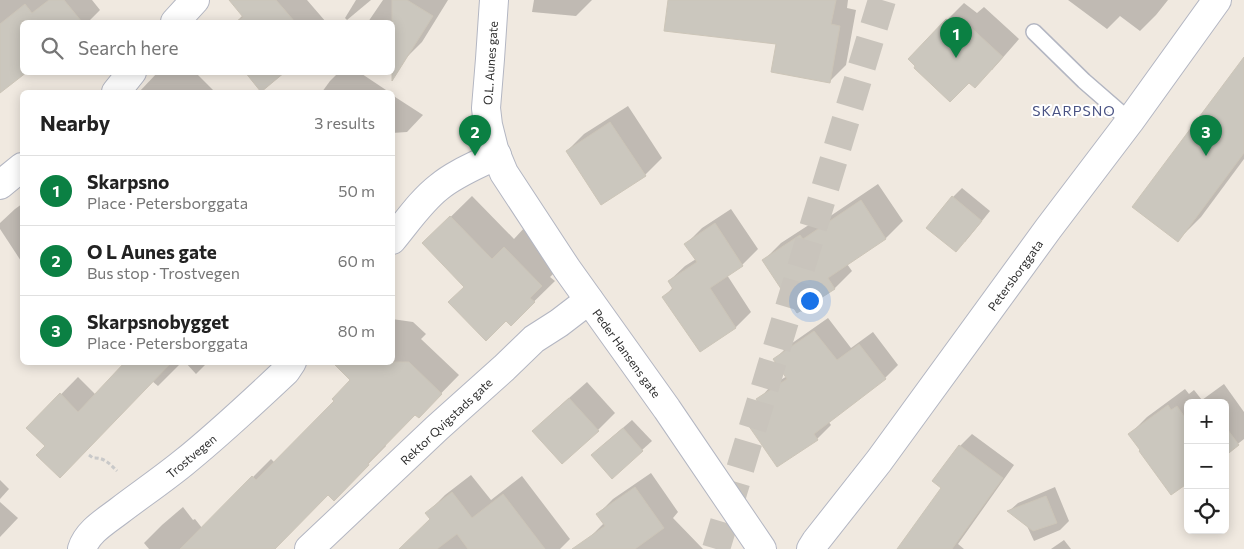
<!DOCTYPE html>
<meta charset="utf-8">
<style>
body{margin:0;font-family:Commissioner,sans-serif;background:#f2f2f2;color:#222}
.controls{position:absolute;right:15px;bottom:15px;display:grid;overflow:hidden;border-radius:8px;box-shadow:0 2px 12px #0003}
.controls button{width:45px;height:45px;display:grid;place-items:center;padding:0;border:0;border-bottom:1px solid #e0e0e0;background:#fff;color:#222;font:25px sans-serif}
.you{position:absolute;left:809px;top:300px;width:18px;height:18px;margin:-12px;border:4px solid #fff;border-radius:50%;background:#1a73e8;box-shadow:0 0 0 8px #1a73e833}
.badge{display:grid;place-items:center;width:32px;height:32px;border-radius:50%;background:#0b8043;color:#fff;font-size:16px;font-weight:700}
.pin{position:absolute;translate:-50% -41px;filter:drop-shadow(0 1px 2px #0008)}
.pin::after{content:'';position:absolute;top:26px;width:18px;height:15px;background:inherit;clip-path:polygon(0 0,100% 0,50% 100%)}
.list{margin:0;padding:0;list-style:none}
h2{display:flex;justify-content:space-between;align-items:center;height:65px;margin:0;padding:0 20px;font-size:21px}
h2 small{font-size:16px;font-weight:400;color:#767676}
.list li{display:grid;grid-template-columns:32px 1fr auto;gap:15px;align-items:center;box-sizing:border-box;height:70px;padding:0 20px;border-top:1px solid #e0e0e0}
.list b{display:block;font-size:19px;white-space:nowrap}
.list p{margin:0;font-size:16px;white-space:nowrap;color:#767676}
.list em{font-size:16px;font-style:normal;color:#767676}
.icon{flex:none;width:28px;height:28px;fill:none;stroke:currentColor;stroke-width:2;stroke-linecap:round;stroke-linejoin:round}
.map{position:relative;flex:none;width:1244px;height:549px;overflow:hidden}
.search{position:absolute;background:#fff;box-shadow:0 2px 12px #0003;left:20px;top:20px;width:375px;height:55px;display:flex;align-items:center;gap:12px;box-sizing:border-box;padding:0 18px;border-radius:8px;color:#767676;font-size:19px}
.panel{position:absolute;background:#fff;box-shadow:0 2px 12px #0003;left:20px;top:90px;width:375px;height:275px;border-radius:8px}
.map>svg:first-child{display:block}
.shadow{fill:#0003}
.building{fill:#cbc7be;stroke:#ccc5b8}
.lines{fill:none;stroke-linecap:round;stroke-linejoin:round}
.primary-tunnel{stroke:#c9c4bc;stroke-width:28;stroke-dasharray:28 14;stroke-linecap:butt}
.lane-casing{stroke:#b3b6c2;stroke-width:18}
.street-casing{stroke:#b3b6c2;stroke-width:30}
.path{stroke:#c9c9c9;stroke-width:3;stroke-dasharray:4 2.5;stroke-linecap:butt}
.lane{stroke:#fff;stroke-width:15}
.street{stroke:#fff;stroke-width:28}
.labels{text-anchor:middle;dominant-baseline:central;stroke-width:4;stroke-linejoin:round;paint-order:stroke}
.street-label{font-size:12px;fill:#2e2e2e;stroke:#fff}
.neighbourhood-label{font-size:14px;letter-spacing:1px;fill:#495283;stroke:#fff}
</style>
<div class="map">
<svg width="1244" height="549" viewBox="0 0 1244 549">
<rect width="100%" height="100%" fill="#f0e9e0"/>
<!-- shadow -->
<g class="shadow">
<polygon points="0,0 92,0 100,10 88,22 22,22 22,72 0,92"/>
<polygon points="231,0 307,0 326,22 236,22 243,15"/>
<polygon points="356,0 371,0 347,20 345,18"/>
<polygon points="383,0 448,0 422,42 405,59 392,22 368,22"/>
<polygon points="534,0 592,0 576,16 532,12"/>
<polygon points="669,0 848,0 847,8 856,10 846,65 829,82 777,43"/>
<polygon points="1068,0 1168,0 1156,15 1140,31 1120,16 1107,29"/>
<polygon points="964,3 977,13 984,7 1019,39 992,70 947,20"/>
<polygon points="1244,59 1244,159 1201,217 1178,240"/>
<polygon points="158,72 195,72 215,92 141,92 140,91"/>
<polygon points="339,72 359,72 389,92 322,92 330,81"/>
<polygon points="392,95 423,115 407,132 392,133"/>
<polygon points="628,106 662,158 645,175 567,151 584,134"/>
<polygon points="878,184 903,221 886,238 847,264 852,271 835,288 797,312 764,260 781,243 818,219 820,223"/>
<polygon points="962,188 990,211 965,242 953,197"/>
<polygon points="472,196 514,239 525,227 562,265 550,277 555,281 511,324 424,243"/>
<polygon points="22,204 22,260 21,261 0,229 0,223 15,209"/>
<polygon points="731,209 758,249 742,265 727,275 751,312 736,327 700,351 664,297 673,287 669,281 685,266 696,259 686,244 702,228"/>
<polygon points="828,318 851,348 873,332 898,365 885,378 828,421 831,425 817,439 745,419 761,404 758,400 771,386 787,376 775,359 788,346"/>
<polygon points="392,319 413,322 426,334 421,339 459,375 419,416 415,413 385,444 386,446 334,499 328,493 273,549 149,549 144,543 162,525 183,507 193,520 195,519 202,528 271,459 275,463 392,362"/>
<polygon points="127,362 182,362 158,386 152,381"/>
<polygon points="185,362 208,362 196,374"/>
<polygon points="78,377 96,395 46,446 28,428"/>
<polygon points="587,382 615,413 598,430 562,462 534,431 551,414"/>
<polygon points="1224,384 1244,412 1244,439 1225,454 1225,403 1188,403 1188,481 1142,450 1130,434 1147,417 1185,389 1189,394 1194,390 1202,400"/>
<polygon points="632,420 652,441 612,477 602,446"/>
<polygon points="972,434 1014,465 958,544 964,549 898,549 943,488 960,446"/>
<polygon points="651,473 678,512 673,518 703,549 598,549 590,537 604,523 598,514 613,499"/>
<polygon points="471,475 491,500 522,476 570,539 560,549 400,549 431,519 427,513 445,495"/>
<polygon points="0,480 9,489 0,499"/>
<polygon points="1055,487 1069,521 1060,530 1034,541 1027,526 1009,511 1018,503"/>
<polygon points="0,502 18,518 0,537"/>
<polygon points="1064,540 1071,549 1051,549"/>
</g>
<!-- building -->
<g class="building">
<polygon points="49,0 64,0 82,22 22,22 22,72 27,72 0,93 0,24 25,4 32,13"/>
<polygon points="229,0 276,0 295,22 236,22 243,17"/>
<polygon points="392,0 407,0 433,16 392,81"/>
<polygon points="668,0 836,0 831,24 840,26 830,83 771,72 776,44 664,31"/>
<polygon points="946,19 960,29 966,23 1003,57 975,88 969,83 950,102 914,68 915,66 908,59"/>
<polygon points="1244,57 1244,153 1178,242 1132,207"/>
<polygon points="245,72 285,72 261,92"/>
<polygon points="610,122 646,176 601,205 566,151"/>
<polygon points="952,196 982,221 956,252 926,228"/>
<polygon points="861,200 886,239 828,278 835,289 797,313 762,260 800,235 803,239"/>
<polygon points="450,216 492,259 504,247 542,286 530,298 535,302 511,326 506,321 486,341 448,302 464,287 422,243"/>
<polygon points="715,223 743,266 710,288 736,328 700,352 662,297 673,289 668,281 697,262 684,244"/>
<polygon points="814,331 837,360 859,344 886,379 814,434 818,440 777,467 744,419 761,407 756,399 787,379 773,359"/>
<polygon points="125,362 172,362 60,478 36,455 45,446 26,428 60,393 78,412"/>
<polygon points="332,362 409,362 442,394 419,418 415,415 368,463 369,465 334,501 328,495 275,549 180,549 252,476 256,480 334,401 332,399 350,380"/>
<polygon points="569,398 599,431 562,464 532,431"/>
<polygon points="1168,405 1171,410 1177,406 1184,416 1188,414 1188,483 1171,495 1139,451 1140,450 1128,434"/>
<polygon points="1225,426 1239,445 1225,456"/>
<polygon points="623,428 643,451 612,479 591,455"/>
<polygon points="959,445 1003,478 952,549 897,549 941,488 932,481"/>
<polygon points="635,487 664,528 635,549 572,549 605,526 596,514"/>
<polygon points="452,492 472,518 503,494 545,549 468,549 457,534 437,549 399,549 430,519 425,513"/>
<polygon points="1046,496 1057,523 1033,531 1007,511"/>
</g>
<g class="lines">
<!-- primary-tunnel -->
<polyline class="primary-tunnel" points="716,549 882,0"/>
<defs>
<polyline id="lane" points="1034,32 1084,81 1130,121"/>
<g id="street">
<polyline points="494,0 490,59 486,108 488,125 494,149 504,173 567,269 667,409 762,549"/>
<polyline points="175,22 195,0"/>
<polyline points="116,92 132,72"/>
<polyline points="0,185 22,167"/>
<path d="M392,240C407,222 421,201 439,187C456,173 477,165 497,155"/>
<path d="M82,549C87,532 106,521 119,511C140,495 162,480 183,463C219,434 252,403 286,371L292,362"/>
<polyline points="309,549 437,428 504,368 534,339 559,323 589,300"/>
<polyline points="811,549 816,541 879,461 1048,229 1130,121 1217,0"/>
</g>
</defs>
<!-- lane casing -->
<use href="#lane" class="lane-casing"/>
<!-- street casing -->
<use href="#street" class="street-casing"/>
<!-- path -->
<path class="path" d="M89,455L93,458C104,457 110,464 117,471"/>
<!-- lane -->
<use href="#lane" class="lane"/>
<!-- street -->
<use href="#street" class="street"/>
</g>
<g class="labels">
<!-- street labels -->
<g class="street-label">
<text transform="translate(490 63) rotate(-86)">O.L. Aunes gate</text>
<text transform="translate(1015 275) rotate(-54)">Petersborggata</text>
<text transform="translate(627 353) rotate(54)">Peder Hansens gate</text>
<text transform="translate(446 421) rotate(-43)">Rektor Qvigstads gate</text>
<text transform="translate(191 456) rotate(-40)">Trostvegen</text>
</g>
<!-- neighbourhood labels -->
<g class="neighbourhood-label">
<text x="1074" y="110">SKARPSNO</text>
</g>
</g>
</svg>
<div class="controls">
<button>+</button>
<button>−</button>
<button><svg class="icon" aria-label="locate" viewBox="0 0 24 24"><circle cx="12" cy="12" r="6"/><path d="M12 2v4M12 18v4M2 12h4M18 12h4"/></svg></button>
</div>
<div class="you"></div>
<div class="pin badge" style="left:956px;top:58px">1</div>
<div class="pin badge" style="left:475px;top:156px">2</div>
<div class="pin badge" style="left:1206px;top:156px">3</div>
<div class="search"><svg class="icon" aria-label="search" viewBox="0 0 24 24"><circle cx="10" cy="10" r="6"/><path d="M15 15l6 6"/></svg>Search here</div>
<section class="panel">
<h2>Nearby<small>3 results</small></h2>
<ul class="list">
<li><span class="badge">1</span><div><b>Skarpsno</b><p>Place · Petersborggata</p></div><em>50 m</em></li>
<li><span class="badge">2</span><div><b>O L Aunes gate</b><p>Bus stop · Trostvegen</p></div><em>60 m</em></li>
<li><span class="badge">3</span><div><b>Skarpsnobygget</b><p>Place · Petersborggata</p></div><em>80 m</em></li>
</ul>
</section>
</div>
